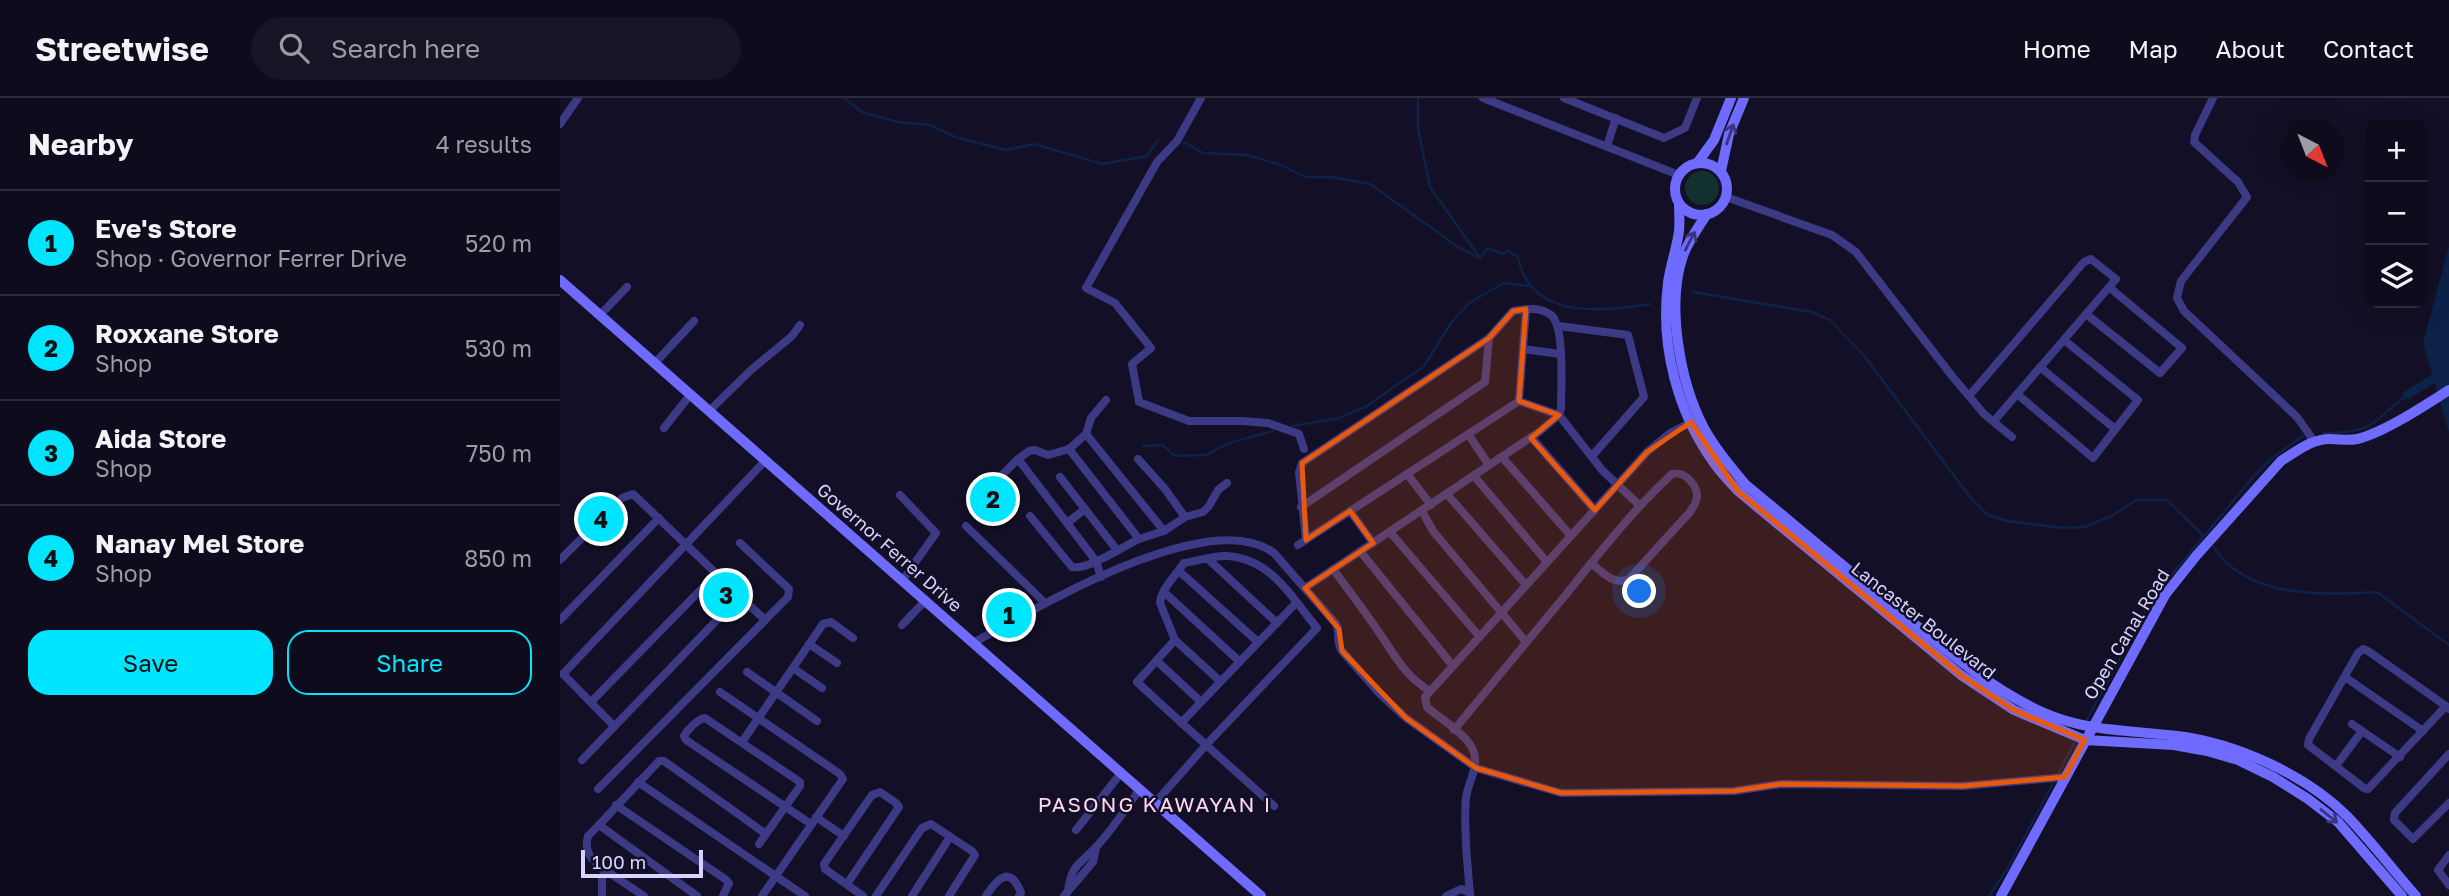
<!DOCTYPE html>
<meta charset="utf-8">
<style>
body{margin:0;font-family:"Golos Text",sans-serif;background:#171425;color:#f1f3f6}
.controls{position:absolute;right:21px;top:21px;display:grid;overflow:hidden;border-radius:14px;box-shadow:0 7px 28px #0002}
.controls button{width:63px;height:63px;display:grid;place-items:center;padding:0;border:0;border-bottom:2px solid #2e2b3b;background:#0e0b1c;color:#f1f3f6;font:35px sans-serif}
.compass{position:absolute;left:1721px;top:21px;width:63px;height:63px;border-radius:50%;background:#0e0b1c;box-shadow:0 7px 28px #0002;rotate:138deg}
.scale{position:absolute;left:21px;bottom:18px;width:122px;box-sizing:border-box;padding-left:7px;border:4px solid #d9d4ff;border-top:0;font-size:19px;line-height:24px;white-space:nowrap;color:#d9d4ff;-webkit-text-stroke:5px #130f26;paint-order:stroke}
.you{position:absolute;left:1080px;top:494px;width:24px;height:24px;margin:-18px;border:5px solid #fff;border-radius:50%;background:#1a73e8;box-shadow:0 0 0 10px #1a73e833}
.badge{display:grid;place-items:center;width:46px;height:46px;border-radius:50%;background:#00e5ff;color:#111;font-size:23px;font-weight:700}
.pin{position:absolute;translate:-50% -50%;border:4px solid #fff;box-shadow:0 2px 7px #0006}
.list{margin:0;padding:0;list-style:none}
h2{display:flex;justify-content:space-between;align-items:center;height:91px;margin:0;padding:0 28px;font-size:30px}
h2 small{font-size:23px;font-weight:400;color:#9b9ba3}
.list li{display:grid;grid-template-columns:46px 1fr auto;gap:21px;align-items:center;box-sizing:border-box;height:105px;padding:0 28px;border-top:2px solid #2e2b3b}
.list b{display:block;font-size:26px;white-space:nowrap}
.list p{margin:0;font-size:23px;white-space:nowrap;color:#9b9ba3}
.list em{font-size:23px;font-style:normal;color:#9b9ba3}
.actions{display:flex;gap:14px;padding:21px 28px}
.actions a{flex:1;padding:16px 0;border:2px solid #00e5ff;border-radius:21px;text-align:center;font-size:24px;color:#00e5ff}
.actions .main{background:#00e5ff;color:#111}
.icon{flex:none;width:38px;height:38px;fill:none;stroke:currentColor;stroke-width:2;stroke-linecap:round;stroke-linejoin:round}
.map{position:relative;flex:none;width:1889px;height:798px;overflow:hidden}
header{display:flex;align-items:center;gap:42px;box-sizing:border-box;height:98px;padding:0 35px;background:#0e0b1c;border-bottom:2px solid #2e2b3b}
header strong{font-size:33px}
nav{display:flex;gap:38px;margin-inline-start:auto;font-size:24px}
.search{width:490px;height:63px;background:#171425;display:flex;align-items:center;gap:18px;box-sizing:border-box;padding:0 24px;border-radius:38px;color:#9b9ba3;font-size:26px}
main{display:flex}
aside{flex:1;background:#0e0b1c}
.map>svg:first-child{display:block}
.green{fill:#12302f}
.water{fill:#0c2248}
.lines{fill:none;stroke-linecap:round;stroke-linejoin:round}
.stream{stroke:#0c2248;stroke-width:2.5}
.canal{stroke:#0c2248;stroke-width:9}
.street{stroke:#3d3a85;stroke-width:8}
.secondary{stroke:#6f6bff;stroke-width:10}
.oneway{stroke:#38347d}
.marked{fill:#e8590c;fill-opacity:0.2;stroke:#e8590c;stroke-width:5;stroke-linejoin:round}
.labels{text-anchor:middle;dominant-baseline:central;stroke-width:5;stroke-linejoin:round;paint-order:stroke}
.street-label{font-size:18px;fill:#d9d4ff;stroke:#130f26}
.quarter-label{font-size:21px;letter-spacing:2px;fill:#ffd6f0;stroke:#130f26}
</style>
<header>
<strong>Streetwise</strong>
<div class="search"><svg class="icon" aria-label="search" viewBox="0 0 24 24"><circle cx="10" cy="10" r="6"/><path d="M15 15l6 6"/></svg>Search here</div>
<nav><a>Home</a><a>Map</a><a>About</a><a>Contact</a></nav>
</header>
<main>
<aside>
<h2>Nearby<small>4 results</small></h2>
<ul class="list">
<li><span class="badge">1</span><div><b>Eve's Store</b><p>Shop · Governor Ferrer Drive</p></div><em>520 m</em></li>
<li><span class="badge">2</span><div><b>Roxxane Store</b><p>Shop</p></div><em>530 m</em></li>
<li><span class="badge">3</span><div><b>Aida Store</b><p>Shop</p></div><em>750 m</em></li>
<li><span class="badge">4</span><div><b>Nanay Mel Store</b><p>Shop</p></div><em>850 m</em></li>
</ul>
<div class="actions"><a class="main">Save</a><a>Share</a></div>
</aside>
<div class="map">
<svg width="1889" height="798" viewBox="0 0 1889 798">
<rect width="100%" height="100%" fill="#130f26"/>
<!-- green -->
<circle class="green" cx="1142" cy="90" r="17"/>
<!-- water -->
<polygon class="water" points="1889,148 1889,335 1863,245"/>
<g class="lines">
<!-- stream -->
<g class="stream">
<polyline points="284,0 302,14 338,24 370,27 395,39 446,52 474,46 542,66 587,58 598,42"/>
<path d="M858,0V30L870,89L920,160L928,150L942,156L948,153L958,159C970,222 1041,214 1090,206"/>
<polyline points="624,44 643,55 687,57 721,67 745,79 771,79 810,86 898,149 918,159"/>
<polyline points="1133,194 1252,214 1270,222 1305,259 1410,399 1428,417 1447,423 1503,430 1525,429 1553,417 1576,402 1607,402 1643,437"/>
<polyline points="733,328 779,320 807,308 864,268 891,225 909,205 944,185 968,188"/>
<path d="M1764,335C1816,335 1811,324 1847,297"/>
<polyline points="583,348 602,347 615,358 646,357 669,345 713,333"/>
<path d="M1653,448C1686,501 1762,497 1817,494L1889,547"/>
<polyline points="1526,623 1594,498 1694,378 1712,360 1743,338"/>
<polyline points="1497,678 1514,645"/>
<polyline points="1429,798 1449,768 1493,685"/>
</g>
<!-- canal -->
<polyline class="canal" points="1847,297 1889,271"/>
<!-- street -->
<g class="street">
<polyline points="641,0 617,43 597,64 526,190 555,205 591,250 572,266 579,304 629,323 682,323 708,325 739,336 744,351"/>
<polyline points="923,0 1119,77"/>
<polyline points="1004,0 1104,40 1125,30 1137,0"/>
<polyline points="1653,0 1635,37 1634,44 1678,84 1687,99 1621,183 1617,200 1624,213 1737,319 1754,343"/>
<polyline points="0,26 18,0"/>
<polyline points="1047,48 1056,20"/>
<polyline points="1166,99 1272,137 1296,154 1392,278 1424,316 1452,339"/>
<polyline points="1526,216 1600,275 1622,250 1549,189"/>
<polyline points="40,217 67,189"/>
<polyline points="999,228 1068,237 1084,299 1032,358"/>
<polyline points="963,251 1000,256"/>
<polyline points="95,265 134,223"/>
<polyline points="1480,269 1555,331"/>
<polyline points="1457,296 1533,360 1578,302 1504,242"/>
<polyline points="1409,298 1524,164 1531,161 1556,181 1434,323"/>
<polyline points="959,303 999,317 1042,372 1079,407"/>
<polyline points="149,313 191,272 232,238 240,227"/>
<polyline points="104,330 130,297"/>
<polyline points="526,336 604,433 625,419 643,414 649,408 658,392 667,385"/>
<polyline points="908,336 929,367"/>
<polyline points="971,339 1035,412"/>
<polyline points="942,359 1011,438"/>
<polyline points="578,361 605,391 625,419"/>
<polyline points="847,376 871,407"/>
<polyline points="914,378 987,464"/>
<polyline points="500,379 557,452"/>
<polyline points="887,396 966,487"/>
<polyline points="340,397 376,435 342,483"/>
<polyline points="741,409 925,284 929,240"/>
<polyline points="447,413 427,392 458,361"/>
<polyline points="790,413 813,445"/>
<polyline points="862,413 873,433 966,544"/>
<path d="M470,418L512,469C529,472 562,449 579,441L509,351"/>
<polyline points="507,425 525,411"/>
<polyline points="406,428 485,505"/>
<polyline points="830,434 919,538"/>
<polyline points="579,441 604,433"/>
<polyline points="738,447 959,303 966,211"/>
<polyline points="800,453 893,568"/>
<polyline points="648,461 717,525"/>
<polyline points="0,462 62,400 73,396 205,522"/>
<path d="M773,471C787,490 802,510 816,530C833,554 844,578 870,593"/>
<polyline points="619,473 698,544"/>
<polyline points="541,479 536,463 458,361 469,353 475,352 488,357 509,351 526,336 531,320 546,302"/>
<path d="M745,490L979,334L999,317L1001,310C1001,291 1005,228 991,217C979,208 966,211 953,213L929,240L742,365L739,374L746,442"/>
<polyline points="604,494 679,563"/>
<polyline points="0,522 99,420"/>
<polyline points="342,527 365,503"/>
<polyline points="615,542 660,583"/>
<path d="M413,545C475,511 649,406 714,455L776,526C781,535 775,544 782,553L820,596L846,620L916,670L1001,695L1174,693L1221,686L1403,688L1505,679"/>
<polyline points="249,546 277,565"/>
<polyline points="597,563 640,603"/>
<polyline points="233,570 262,590"/>
<polyline points="187,574 257,623"/>
<polyline points="1785,579 1863,633"/>
<polyline points="160,594 280,676 283,681 202,798"/>
<polyline points="31,604 157,475"/>
<polyline points="1886,608 1808,691 1804,690 1748,647 1749,641 1798,555 1803,551 1808,553 1886,608 1889,611"/>
<polyline points="621,625 736,505"/>
<polyline points="1792,626 1840,659"/>
<polyline points="54,628 3,576 205,363"/>
<path d="M894,632C932,586 970,540 1008,494C1041,453 1073,412 1112,376C1125,372 1141,390 1136,403C1135,407 1132,410 1130,414L1069,481C1054,488 1042,474 1031,465"/>
<polyline points="182,644 263,526 271,524 293,540"/>
<polyline points="1889,656 1835,715 1834,722 1853,741 1889,705"/>
<polyline points="22,662 180,498"/>
<polyline points="1776,668 1802,633"/>
<polyline points="78,684 245,798"/>
<polyline points="38,691 228,499 229,491 180,445"/>
<path d="M595,705L646,647L757,530C732,500 712,461 667,458C654,457 638,463 624,465C616,477 601,491 600,505L615,542L577,584C622,626 669,667 714,708"/>
<polyline points="56,707 165,781 169,785 163,798"/>
<polyline points="256,719 284,738"/>
<path d="M39,727L28,738C23,755 34,764 45,774"/>
<polyline points="516,732 561,675"/>
<path d="M199,746L240,688V684L145,620C138,621 128,631 124,638L126,642L251,726"/>
<polyline points="1889,757 1878,772 1889,787"/>
<polyline points="287,786 339,709 336,705 320,694 312,697 264,766 265,771 303,798"/>
<path d="M508,792C512,765 521,766 537,748C553,731 566,710 580,691"/>
<polyline points="42,798 42,779 48,774 84,798"/>
<polyline points="137,798 39,727 99,663 104,663 206,736"/>
<polyline points="316,798 362,730 371,726 412,753 415,757 389,798"/>
<polyline points="352,798 390,739"/>
<path d="M426,798C437,781 450,766 461,795L459,798"/>
<polyline points="504,798 533,764 536,750"/>
<polyline points="886,798 901,791 910,795"/>
<path d="M910,798C908,769 903,728 906,700C908,682 922,667 911,648C902,633 880,621 867,609L865,599L1087,354L1110,335L1134,323"/>
</g>
<!-- secondary -->
<g class="secondary">
<polyline points="1138,64 1154,42 1171,0"/>
<circle cx="1141" cy="91" r="26"/>
<polyline points="1161,73 1169,36 1184,0"/>
<path d="M1119,106C1119,115 1120,124 1119,133C1117,150 1110,168 1108,185C1100,247 1117,314 1154,365C1161,375 1170,384 1178,393L1401,577L1454,612L1525,642L1614,647L1647,653L1678,662L1713,679L1748,701L1778,724L1842,798"/>
<path d="M1147,116C1138,130 1128,143 1123,158C1106,207 1120,285 1144,330C1155,350 1170,368 1185,386C1237,429 1288,472 1340,514C1385,551 1429,590 1482,614C1526,634 1571,632 1617,638C1675,645 1745,676 1787,718C1811,743 1833,772 1856,798"/>
<polyline points="0,182 701,798"/>
<path d="M1441,798L1605,497L1636,458L1721,363C1737,353 1751,341 1770,341C1779,341 1788,343 1797,341C1823,335 1866,307 1889,292"/>
</g>
</g>
<!-- one-way arrows -->
<defs><path id="oneway-shaft" d="M-6 0H5M1.5-3L5.5 0L1.5 3" fill="none" stroke-width="1.6" stroke-linecap="round" stroke-linejoin="round" transform="scale(1.75)"/></defs>
<g class="oneway">
<use href="#oneway-shaft" transform="translate(1170 36) rotate(-71)"/>
<use href="#oneway-shaft" transform="translate(1130 143) rotate(-63)"/>
<use href="#oneway-shaft" transform="translate(1769 718) rotate(39)"/>
</g>
<!-- marked area -->
<path class="marked" d="M966,211L959,303L999,317L971,340L1035,412L1087,354L1131,324L1178,393L1401,577L1454,612L1525,642L1505,679L1403,688L1221,686L1174,693L1001,695L916,670L846,620L782,553L779,531L745,490L813,445L790,413L746,442L742,365L929,240L953,213Z"/>
<g class="labels">
<!-- street labels -->
<g class="street-label">
<text transform="translate(330 449) rotate(41)">Governor Ferrer Drive</text>
<text transform="translate(1364 522) rotate(38)">Lancaster Boulevard</text>
<text transform="translate(1566 536) rotate(-59)">Open Canal Road</text>
</g>
<!-- quarter labels -->
<g class="quarter-label">
<text x="595" y="706">PASONG KAWAYAN I</text>
</g>
</g>
</svg>
<div class="controls">
<button>+</button>
<button>−</button>
<button><svg class="icon" aria-label="layers" viewBox="0 0 24 24"><path d="M12 4l9 5-9 5-9-5zM3 14l9 5 9-5"/></svg></button>
</div>
<svg class="compass" viewBox="-18 -18 36 36"><path d="M0-13l5 13h-10z" fill="#e53935"/><path d="M0 13l5-13h-10z" fill="#9b9ba3"/></svg>
<div class="scale">100 m</div>
<div class="you"></div>
<div class="pin badge" style="left:449px;top:517px">1</div>
<div class="pin badge" style="left:433px;top:401px">2</div>
<div class="pin badge" style="left:166px;top:497px">3</div>
<div class="pin badge" style="left:41px;top:421px">4</div>
</div>
</main>
